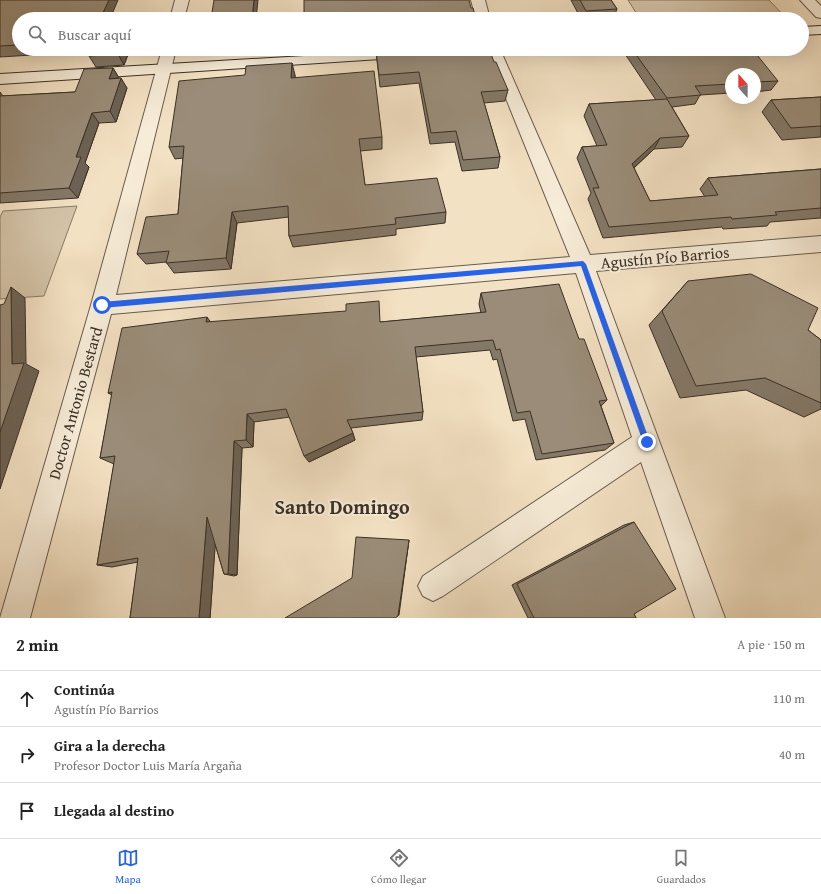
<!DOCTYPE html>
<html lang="es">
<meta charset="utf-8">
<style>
body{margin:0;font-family:"Gentium Book Plus",serif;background:#f6f6f6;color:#222}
.compass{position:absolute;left:725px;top:68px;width:36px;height:36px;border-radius:50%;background:#fff;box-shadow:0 4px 16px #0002;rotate:339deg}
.stop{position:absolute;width:12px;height:12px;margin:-9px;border:3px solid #2563eb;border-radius:50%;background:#fff}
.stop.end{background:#2563eb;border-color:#fff;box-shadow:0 1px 4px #0008}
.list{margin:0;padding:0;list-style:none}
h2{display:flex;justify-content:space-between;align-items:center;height:52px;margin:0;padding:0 16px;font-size:17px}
h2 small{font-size:13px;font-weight:400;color:#767676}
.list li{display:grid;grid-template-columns:26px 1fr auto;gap:12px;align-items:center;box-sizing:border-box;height:56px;padding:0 16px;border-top:1px solid #e0e0e0}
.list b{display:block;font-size:15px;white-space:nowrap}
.list p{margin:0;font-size:13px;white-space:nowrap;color:#767676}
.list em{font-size:13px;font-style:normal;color:#767676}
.icon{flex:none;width:22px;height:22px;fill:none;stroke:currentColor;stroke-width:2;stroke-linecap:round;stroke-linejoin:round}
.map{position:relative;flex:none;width:821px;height:618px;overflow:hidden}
.search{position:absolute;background:#fff;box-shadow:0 4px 16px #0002;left:12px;right:12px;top:12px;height:44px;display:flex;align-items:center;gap:10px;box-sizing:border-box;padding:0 14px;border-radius:22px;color:#767676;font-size:15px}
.sheet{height:220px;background:#fff}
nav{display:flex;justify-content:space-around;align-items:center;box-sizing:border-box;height:56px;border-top:1px solid #e0e0e0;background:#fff;font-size:11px;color:#767676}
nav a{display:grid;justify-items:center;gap:2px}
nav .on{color:#2563eb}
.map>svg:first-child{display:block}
.green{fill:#d4c3a8;stroke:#877a67}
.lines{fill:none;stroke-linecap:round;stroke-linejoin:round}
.street-casing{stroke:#685c4d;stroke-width:2}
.secondary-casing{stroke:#3a3026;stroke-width:2}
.street{fill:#f7ecd8;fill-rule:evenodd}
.secondary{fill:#f7ecd8;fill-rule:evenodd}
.wall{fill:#847867;stroke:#3a3026}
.shaded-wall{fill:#6c6254;stroke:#3a3026}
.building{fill:#9a8c78;stroke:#3a3026}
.route{fill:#2563eb}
.labels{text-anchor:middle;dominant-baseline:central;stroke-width:4;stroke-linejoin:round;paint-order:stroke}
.street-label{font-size:16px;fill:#3a3026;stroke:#f7ecd8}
.near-neighbourhood-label{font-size:20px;font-weight:bold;fill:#3a3026;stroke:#f7ecd8}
</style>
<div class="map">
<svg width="821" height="618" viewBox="0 0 821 618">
<rect width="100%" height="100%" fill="#f3e1c3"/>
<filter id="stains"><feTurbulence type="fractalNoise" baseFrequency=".005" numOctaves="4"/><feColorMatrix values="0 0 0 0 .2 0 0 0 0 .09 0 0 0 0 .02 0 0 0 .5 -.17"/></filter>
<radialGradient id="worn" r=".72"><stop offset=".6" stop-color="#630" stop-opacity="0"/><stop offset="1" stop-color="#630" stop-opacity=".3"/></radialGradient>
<!-- green -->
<g class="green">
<polygon points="628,0 769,0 786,18 640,19"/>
<polygon points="77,206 44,296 0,299 0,217 3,211"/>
</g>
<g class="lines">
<defs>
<g id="street">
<polygon points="175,0 189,0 184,19 170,19"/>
<polygon points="471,0 485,0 490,19 476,19"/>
<polygon points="800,0 815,0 821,6 821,18 816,17"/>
<polygon points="162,49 176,49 116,295 570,257 486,49 500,49 590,255 821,236 821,252 596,271 725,618 695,618 641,462 443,596 433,601 423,596 418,586 423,576 632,437 576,273 111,314 30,618 0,618 91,305"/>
</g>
<g id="secondary">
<polygon points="821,26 821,34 802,35 802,27"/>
<polygon points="448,49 501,49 499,52 494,53 454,55 449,54 447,51"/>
<polygon points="406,50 411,51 413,54 411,57 0,84 0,74"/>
</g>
</defs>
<!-- street casing -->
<use href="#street" class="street-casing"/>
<!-- secondary casing -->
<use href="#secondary" class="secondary-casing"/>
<!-- street -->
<use href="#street" class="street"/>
<!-- secondary -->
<use href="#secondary" class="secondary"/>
</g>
<!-- wall -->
<g class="wall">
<polygon points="0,0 19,19 19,49 130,49 124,65 96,67 89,56 92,49 34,52 32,55 0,57"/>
<polygon points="571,0 611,0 617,9 613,19 581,19"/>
<polygon points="375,49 395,49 375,50"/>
<polygon points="624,49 700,49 703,53 778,81 771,90 755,92 755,74 731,74 731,93 700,95 695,104 672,107 689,136 682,147 654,149 634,168 650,201 705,197 700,189 708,178 821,169 821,218 770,222 767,226 723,229 722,227 603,238 588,199 591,193 577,158 582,147 597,146 584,116 589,104 656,100 623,51"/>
<polygon points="376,51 486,54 508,90 505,101 484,103 500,157 498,168 462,171 455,142 430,144 419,83 380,87"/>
<polygon points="113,68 119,78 127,88 116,122 99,123 85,163 89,167 78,198 0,203 0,92 3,96 75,92"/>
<polygon points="295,75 295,78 382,137 382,149 360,151 365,185 446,212 445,223 396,229 396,235 293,247 289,236 289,217 237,223 231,269 174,273 166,262 146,264 137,254 178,214 183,158 175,159 169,147"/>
<polygon points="821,97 821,137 782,140 762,112 771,100"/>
<polygon points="688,281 808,330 821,340 821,409 804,417 746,390 680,398 649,325"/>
<polygon points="481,293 579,339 607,400 601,406 614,443 605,450 536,460 525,419 513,421 497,359 493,360 490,350 416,357 423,412 422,420 351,428 355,440 309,462 290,417 254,422 253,447 242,448 237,575 234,576 224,574 215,544 210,618 130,618 138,562 112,567 97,565 114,464 100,458 112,395 108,393 210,322 381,322 481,313 479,304"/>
<polygon points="634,522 634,614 636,618 528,618 512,585 624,525"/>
</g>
<!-- shaded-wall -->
<g class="shaded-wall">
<polygon points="109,0 118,0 110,19 100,19"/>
<polygon points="254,0 258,0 256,19 252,19"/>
<polygon points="28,49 32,49 34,52 32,55"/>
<polygon points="120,49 130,49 124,65 118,54"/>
<polygon points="292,63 295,75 294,90 291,78"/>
<polygon points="113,68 119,78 109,79"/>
<polygon points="121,78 127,88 116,122 110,111"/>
<polygon points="92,113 99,123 85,163 89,167 78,198 69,188 76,157"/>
<polygon points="660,138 654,149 626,175 632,164"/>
<polygon points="232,212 237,223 231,269 226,258"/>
<polygon points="11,287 25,298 26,364 39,371 0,489 0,432 12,364"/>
<polygon points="207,317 215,328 206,322"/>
<polygon points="247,414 254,422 253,447 246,440"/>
<polygon points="353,433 355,440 309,462 304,456"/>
<polygon points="234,441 242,448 237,575 228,574"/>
<polygon points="207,517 217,521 210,618 199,618"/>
<polygon points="409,540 399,615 398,616"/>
</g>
<!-- building -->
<g class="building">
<polygon points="0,0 109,0 100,19 19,19 19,45 0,46"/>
<polygon points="214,0 254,0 252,19 211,19"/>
<polygon points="304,0 469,0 471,8 473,8 476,19 304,19"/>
<polygon points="580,0 611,0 617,9 586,11"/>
<polygon points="92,49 120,49 118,54 89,56"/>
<polygon points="402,49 484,49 486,54 491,54 494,62 496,62 508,90 481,92 500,157 463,160 456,131 431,133 419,72 379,75 376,51"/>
<polygon points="632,49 700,49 703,53 753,50 778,81 755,82 755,74 731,74 731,84 695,86 701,95 667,98"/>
<polygon points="292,63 291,78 374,71 382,137 359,139 365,185 437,178 446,212 395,218 396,224 289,236 288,206 232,212 226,258 166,263 169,251 137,254 146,217 178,214 184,146 169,147 179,81 245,75 246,66"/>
<polygon points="113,68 109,79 121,78 110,111 92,113 76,157 81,157 69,188 0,193 0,96 75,92 84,69"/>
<polygon points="821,97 821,126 791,128 771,100"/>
<polygon points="667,99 689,136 660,138 632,164 650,201 718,195 708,178 821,169 821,208 775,212 777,215 732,219 731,217 609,227 593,188 599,188 582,147 607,145 589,104"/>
<polygon points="751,274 818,308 808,330 821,340 821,403 765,378 696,386 662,311 688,281"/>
<polygon points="559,284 579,339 584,339 607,400 599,401 614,443 542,454 530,411 517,413 500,349 496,350 493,340 415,347 423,412 347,420 353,433 304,456 286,409 247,414 246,440 234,441 228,574 224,574 207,517 199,618 130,618 138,558 97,565 115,456 100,458 112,392 108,393 122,328 207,317 206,322 346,311 346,304 379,301 380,322 486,312 481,293"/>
<polygon points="11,287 12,364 24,363 0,432 0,305 4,304"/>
<polygon points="634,522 676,589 634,614 636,618 534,618 517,584"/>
<polygon points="356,537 409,540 398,616 395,618 285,618 352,578"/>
</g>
<!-- route -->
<polygon class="route" points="583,261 586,264 650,442 647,445 643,442 581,266 102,308 99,305 102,302"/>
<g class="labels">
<!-- street labels -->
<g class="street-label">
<text transform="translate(665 257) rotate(-5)">Agustín Pío Barrios</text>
<text transform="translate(75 403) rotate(-74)">Doctor Antonio Bestard</text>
</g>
<!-- near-neighbourhood labels -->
<g class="near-neighbourhood-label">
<text x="342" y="506">Santo Domingo</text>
</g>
</g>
<rect width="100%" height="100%" filter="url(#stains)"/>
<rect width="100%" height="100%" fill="url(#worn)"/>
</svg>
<svg class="compass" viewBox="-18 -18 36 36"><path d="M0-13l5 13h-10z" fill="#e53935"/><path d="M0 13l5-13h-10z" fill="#767676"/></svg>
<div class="stop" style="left:102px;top:305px"></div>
<div class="stop end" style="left:647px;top:442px"></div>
<div class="search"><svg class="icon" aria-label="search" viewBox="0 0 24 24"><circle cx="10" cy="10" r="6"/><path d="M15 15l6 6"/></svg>Buscar aquí</div>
</div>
<section class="sheet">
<h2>2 min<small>A pie · 150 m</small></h2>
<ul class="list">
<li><svg class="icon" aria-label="ahead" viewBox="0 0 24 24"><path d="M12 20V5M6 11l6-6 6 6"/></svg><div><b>Continúa</b><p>Agustín Pío Barrios</p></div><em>110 m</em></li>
<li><svg class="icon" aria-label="right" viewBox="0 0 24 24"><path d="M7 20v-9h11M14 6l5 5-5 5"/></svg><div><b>Gira a la derecha</b><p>Profesor Doctor Luis María Argaña</p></div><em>40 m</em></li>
<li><svg class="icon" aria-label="arrive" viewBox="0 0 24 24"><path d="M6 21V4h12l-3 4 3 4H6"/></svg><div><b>Llegada al destino</b></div></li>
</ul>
</section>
<nav>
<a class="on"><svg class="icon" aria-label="map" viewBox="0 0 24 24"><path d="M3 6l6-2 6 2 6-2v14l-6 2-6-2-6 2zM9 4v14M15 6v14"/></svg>Mapa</a>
<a><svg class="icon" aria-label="directions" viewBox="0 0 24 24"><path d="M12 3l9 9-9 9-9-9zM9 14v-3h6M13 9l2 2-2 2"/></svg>Cómo llegar</a>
<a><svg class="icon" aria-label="saved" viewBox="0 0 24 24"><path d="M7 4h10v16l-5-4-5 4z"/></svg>Guardados</a>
</nav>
